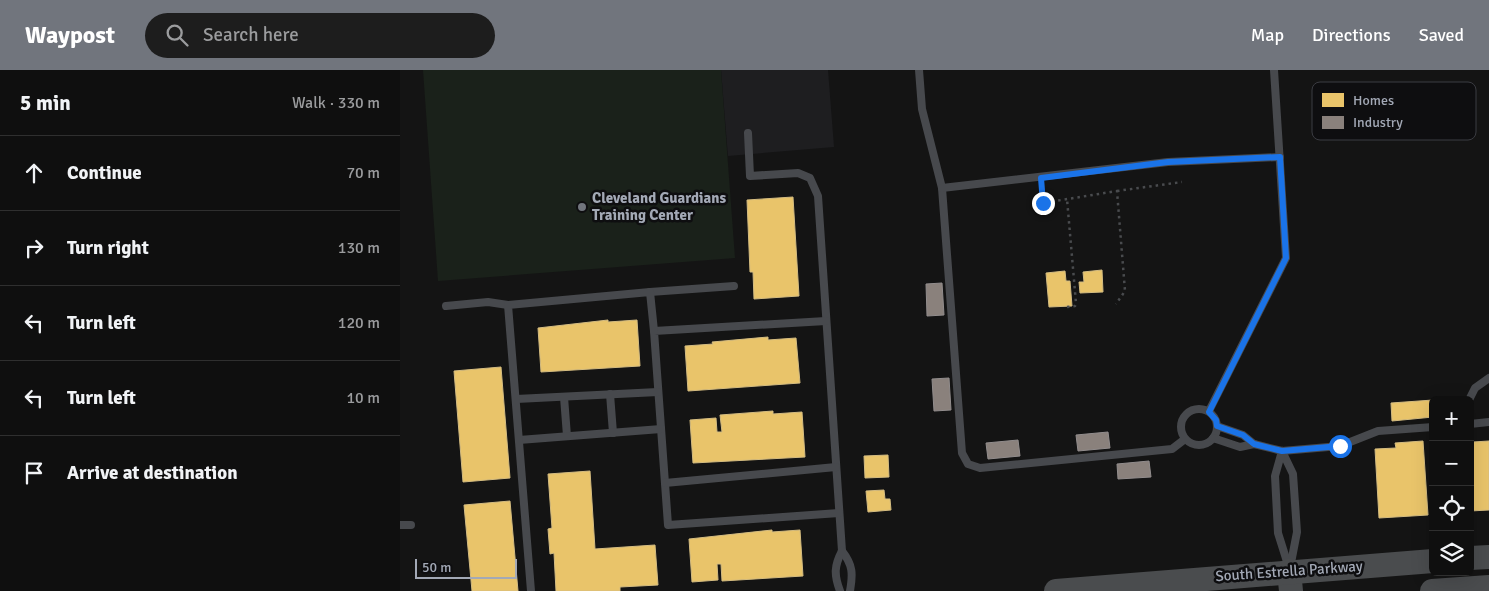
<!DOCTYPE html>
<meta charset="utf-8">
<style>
body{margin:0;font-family:Signika,sans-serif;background:#1d1d1d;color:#f1f3f6}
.controls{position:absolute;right:15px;bottom:15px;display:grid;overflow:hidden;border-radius:8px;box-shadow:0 5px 20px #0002}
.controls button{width:45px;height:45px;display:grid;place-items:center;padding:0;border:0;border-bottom:1px solid #2f2f2f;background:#0f0f0f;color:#f1f3f6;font:25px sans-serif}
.scale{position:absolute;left:15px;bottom:12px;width:102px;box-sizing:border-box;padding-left:5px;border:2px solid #a3a9b6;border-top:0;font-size:14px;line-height:18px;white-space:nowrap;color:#a3a9b6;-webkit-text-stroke:4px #0e0e10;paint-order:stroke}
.stop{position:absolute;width:15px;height:15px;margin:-11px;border:4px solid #1a73e8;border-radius:50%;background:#fff}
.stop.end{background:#1a73e8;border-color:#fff;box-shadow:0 1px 5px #0008}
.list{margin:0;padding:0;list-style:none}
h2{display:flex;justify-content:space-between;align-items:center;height:65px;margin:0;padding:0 20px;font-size:21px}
h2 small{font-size:16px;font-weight:400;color:#9b9c9e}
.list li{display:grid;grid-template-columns:32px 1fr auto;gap:15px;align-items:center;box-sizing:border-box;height:75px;padding:0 20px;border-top:1px solid #2f2f2f}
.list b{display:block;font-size:19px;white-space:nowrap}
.list em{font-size:16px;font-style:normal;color:#9b9c9e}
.icon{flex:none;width:28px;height:28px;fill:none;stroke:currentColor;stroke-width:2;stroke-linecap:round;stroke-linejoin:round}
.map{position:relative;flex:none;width:1089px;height:521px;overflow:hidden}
header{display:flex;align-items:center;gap:30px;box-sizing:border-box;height:70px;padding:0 25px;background:#71757d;color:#fff}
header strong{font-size:24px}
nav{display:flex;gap:28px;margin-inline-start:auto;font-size:18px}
.search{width:350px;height:45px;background:#1d1d1d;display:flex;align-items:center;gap:12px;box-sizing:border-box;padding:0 18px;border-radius:28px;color:#9b9c9e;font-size:19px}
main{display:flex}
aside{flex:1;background:#0f0f0f}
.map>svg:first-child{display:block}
.built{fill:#1e1e20}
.green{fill:#1a211a}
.homes{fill:#e9c46a;stroke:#d4bc81}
.industry{fill:#8a817c;stroke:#928d8d}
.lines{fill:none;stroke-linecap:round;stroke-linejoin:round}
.path{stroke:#494b4e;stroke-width:2.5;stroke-dasharray:2.5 4;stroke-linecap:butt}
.lane{stroke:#47494d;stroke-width:8}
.primary{stroke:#4a4c4e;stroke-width:24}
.route{stroke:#1a73e8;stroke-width:6}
.poi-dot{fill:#71757d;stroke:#0e0e10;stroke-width:2}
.labels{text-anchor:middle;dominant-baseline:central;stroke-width:5;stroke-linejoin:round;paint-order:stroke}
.poi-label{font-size:15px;font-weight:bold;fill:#a3a9b6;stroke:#0e0e10;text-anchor:start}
.street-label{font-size:15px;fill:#a3a9b6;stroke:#0e0e10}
.key{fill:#0e0e10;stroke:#3b3c42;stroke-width:1}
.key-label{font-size:14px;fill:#a3a9b6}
</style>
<header>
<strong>Waypost</strong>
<div class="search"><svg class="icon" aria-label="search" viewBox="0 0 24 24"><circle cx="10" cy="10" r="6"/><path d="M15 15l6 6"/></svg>Search here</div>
<nav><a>Map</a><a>Directions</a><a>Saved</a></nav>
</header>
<main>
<aside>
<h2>5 min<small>Walk · 330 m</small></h2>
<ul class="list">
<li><svg class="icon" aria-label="ahead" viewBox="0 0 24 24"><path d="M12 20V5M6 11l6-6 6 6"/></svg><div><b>Continue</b></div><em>70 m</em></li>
<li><svg class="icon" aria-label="right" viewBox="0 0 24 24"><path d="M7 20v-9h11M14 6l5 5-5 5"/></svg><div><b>Turn right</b></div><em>130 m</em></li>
<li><svg class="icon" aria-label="left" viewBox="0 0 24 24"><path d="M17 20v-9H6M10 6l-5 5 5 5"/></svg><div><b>Turn left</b></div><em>120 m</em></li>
<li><svg class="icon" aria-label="left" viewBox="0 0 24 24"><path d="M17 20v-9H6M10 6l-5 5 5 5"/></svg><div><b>Turn left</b></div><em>10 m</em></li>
<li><svg class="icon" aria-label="arrive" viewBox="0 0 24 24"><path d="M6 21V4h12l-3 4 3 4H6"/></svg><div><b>Arrive at destination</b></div></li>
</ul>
</aside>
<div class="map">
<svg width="1089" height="521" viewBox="0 0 1089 521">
<rect width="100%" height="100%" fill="#141414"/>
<!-- built -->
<polygon class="built" points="321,0 428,0 434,77 328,86"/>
<!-- green -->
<polygon class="green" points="23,0 321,0 335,188 38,211"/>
<!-- homes -->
<g class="homes">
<polygon points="393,127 399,226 354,229 353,202 350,202 347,130"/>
<polygon points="702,200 703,222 680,223 679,212 684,212 683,202"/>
<polygon points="665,201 666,211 670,211 672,236 649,237 646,203"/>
<polygon points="208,250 208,252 237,250 240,296 141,302 138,258"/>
<polygon points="368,267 368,270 396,268 400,313 288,321 285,276 313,274 312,272"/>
<polygon points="101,297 110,408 63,412 54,301"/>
<polygon points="1033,330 1033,347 992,351 991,333"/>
<polygon points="373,341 373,344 402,342 405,387 293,393 290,350 316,348 317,362 322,362 320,345"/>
<polygon points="1070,367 1073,367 1073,372 1089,371 1089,440 1070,441"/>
<polygon points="1023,371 1028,445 979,448 975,379 996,378 995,373"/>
<polygon points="488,385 489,407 465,408 464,386"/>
<polygon points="190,401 195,479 255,475 258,515 220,517 220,521 156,521 154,483 150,484 148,459 152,458 148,404"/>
<polygon points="484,420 485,429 490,429 491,440 468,442 466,421"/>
<polygon points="110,431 118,521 72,521 64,435"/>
<polygon points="372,460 372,462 400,460 403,506 322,511 321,494 317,494 318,510 292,512 289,469"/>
</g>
<!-- industry -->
<g class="industry">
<polygon points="542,213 544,245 527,246 526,214"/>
<polygon points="549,308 551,340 534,341 532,309"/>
<polygon points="708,362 710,378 678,381 676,365"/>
<polygon points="618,370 620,386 588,389 586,373"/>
<polygon points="749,391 751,407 718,409 717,394"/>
</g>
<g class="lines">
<!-- path -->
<g class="path">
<polyline points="641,116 643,133 717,121 725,221 716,234"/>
<polyline points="717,121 782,112"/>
<polyline points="667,237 675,236 676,233 667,129"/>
</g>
<!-- lane -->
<g class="lane">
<polyline points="519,0 522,39 542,118 562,383 568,394 580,398 772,379 785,369"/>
<path d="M348,63L350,106L398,103L410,108L418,126L442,481C434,496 434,505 440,521"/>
<polyline points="542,118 768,92 880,87"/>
<polyline points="250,222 334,216"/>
<polyline points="46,236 88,232 108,235"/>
<polyline points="426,251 254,261 268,455 439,443"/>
<polyline points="210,324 213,363"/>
<polyline points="164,327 167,366"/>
<polyline points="116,329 258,322"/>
<polyline points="1069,330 1075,318 1089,308"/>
<circle cx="799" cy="357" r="18"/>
<polyline points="809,341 886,188 874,0"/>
<polyline points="1070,354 1089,352"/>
<polyline points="817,356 843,365 854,374 882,381 940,376 978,361 1033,357"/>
<polyline points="813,368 840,377 854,374"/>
<polyline points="119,370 261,359"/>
<polyline points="882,381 893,404 897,462 890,498"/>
<polyline points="882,381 875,406 878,463 889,498"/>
<polyline points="265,413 436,397"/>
<polyline points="0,455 11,455"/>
<path d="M442,481C453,495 453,504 450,521"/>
<polyline points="131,521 108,235 250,222 254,261"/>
</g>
<!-- primary -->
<g class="primary">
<polyline points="1070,488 1089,487"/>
<polyline points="889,501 891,521"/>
<polyline points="656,521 1033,491"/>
<polyline points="1032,521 1089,517"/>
</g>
</g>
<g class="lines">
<!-- route -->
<polyline class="route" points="643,133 641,108 768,92 880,87 886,188 809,342 816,350 817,356 843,365 854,374 882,381 940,376"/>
</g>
<!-- markers -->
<circle class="poi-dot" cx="182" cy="137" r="5"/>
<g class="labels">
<!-- poi labels -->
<g class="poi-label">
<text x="192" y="128">Cleveland Guardians<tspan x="192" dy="17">Training Center</tspan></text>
</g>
<!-- street labels -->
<g class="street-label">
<text transform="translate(889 501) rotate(-4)">South Estrella Parkway</text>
</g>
</g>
<!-- legend -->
<rect x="912" y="12" width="164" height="58" rx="8" class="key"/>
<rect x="922" y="23" width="22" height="14" fill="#e9c46a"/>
<rect x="922" y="46" width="22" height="13" fill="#8a817c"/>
<g class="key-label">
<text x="953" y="35">Homes</text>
<text x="953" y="57">Industry</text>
</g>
</svg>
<div class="controls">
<button>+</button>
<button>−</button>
<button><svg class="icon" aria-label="locate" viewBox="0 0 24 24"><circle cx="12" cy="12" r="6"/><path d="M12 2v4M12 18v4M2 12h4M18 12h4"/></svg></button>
<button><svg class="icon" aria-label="layers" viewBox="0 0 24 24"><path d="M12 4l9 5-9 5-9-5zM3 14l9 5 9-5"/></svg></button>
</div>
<div class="scale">50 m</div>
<div class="stop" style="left:940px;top:376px"></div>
<div class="stop end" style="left:643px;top:133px"></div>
</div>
</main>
